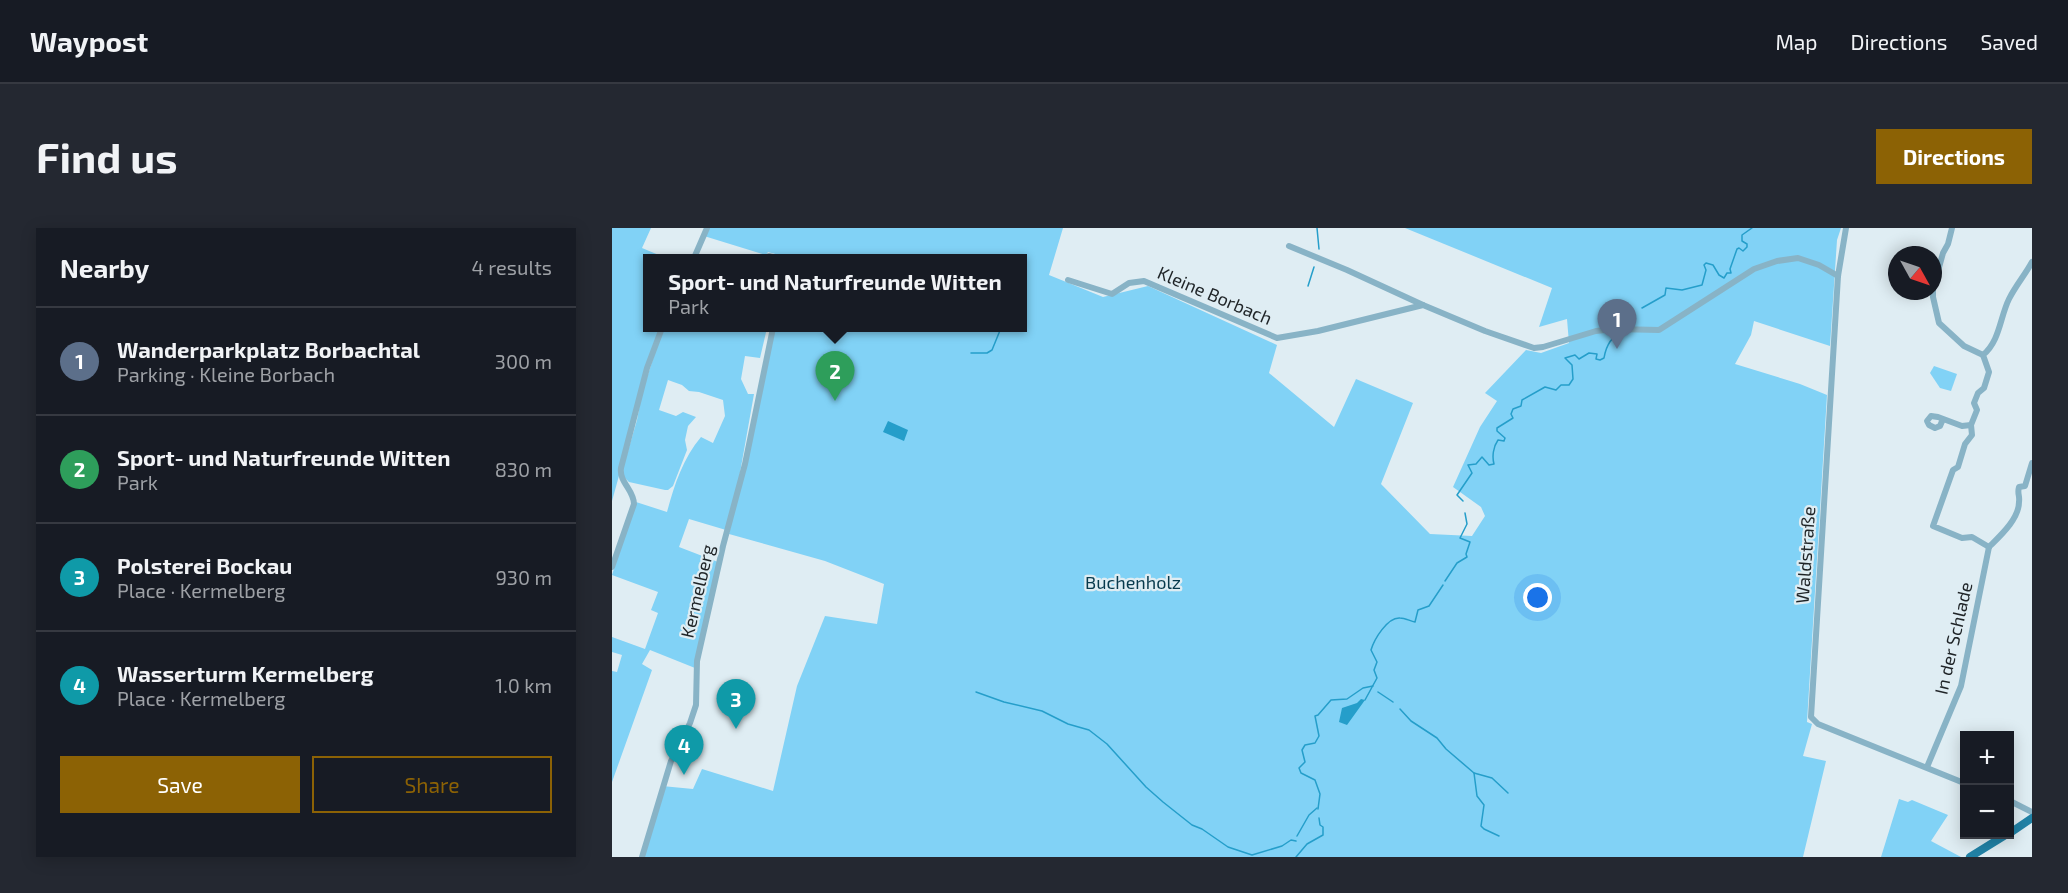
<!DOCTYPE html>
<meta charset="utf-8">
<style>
body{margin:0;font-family:"Exo 2",sans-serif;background:#242831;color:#f1f3f6}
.controls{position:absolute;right:18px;bottom:18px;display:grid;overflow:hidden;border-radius:0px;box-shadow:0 3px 15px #0003}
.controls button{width:54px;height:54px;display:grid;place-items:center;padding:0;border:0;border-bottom:2px solid #363941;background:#171b24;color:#f1f3f6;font:30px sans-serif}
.compass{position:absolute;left:1276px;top:18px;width:54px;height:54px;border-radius:50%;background:#171b24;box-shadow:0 3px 15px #0003;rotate:130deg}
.you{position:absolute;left:926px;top:370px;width:21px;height:21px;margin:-15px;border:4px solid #fff;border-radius:50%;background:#1a73e8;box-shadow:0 0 0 9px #1a73e833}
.badge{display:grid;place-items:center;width:39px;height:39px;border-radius:50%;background:#8c6205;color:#fff;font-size:20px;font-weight:700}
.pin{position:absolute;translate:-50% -50px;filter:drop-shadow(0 2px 3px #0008)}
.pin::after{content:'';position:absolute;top:32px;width:21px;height:18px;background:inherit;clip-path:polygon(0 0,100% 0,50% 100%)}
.popup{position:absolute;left:31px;top:26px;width:384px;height:78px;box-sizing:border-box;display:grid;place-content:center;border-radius:0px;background:#171b24;filter:drop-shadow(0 2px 4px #0005);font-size:20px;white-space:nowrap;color:#9ea1a6}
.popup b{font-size:22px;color:#f1f3f6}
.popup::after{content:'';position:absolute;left:50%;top:100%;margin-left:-12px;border:12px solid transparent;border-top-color:#171b24}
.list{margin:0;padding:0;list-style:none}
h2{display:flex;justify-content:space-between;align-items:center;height:78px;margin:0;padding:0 24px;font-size:26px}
h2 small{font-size:20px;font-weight:400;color:#9ea1a6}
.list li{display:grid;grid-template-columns:39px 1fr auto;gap:18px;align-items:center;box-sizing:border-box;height:108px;padding:0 24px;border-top:2px solid #363941}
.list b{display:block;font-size:22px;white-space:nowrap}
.list p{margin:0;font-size:20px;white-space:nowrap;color:#9ea1a6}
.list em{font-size:20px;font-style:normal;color:#9ea1a6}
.actions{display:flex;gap:12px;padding:18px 24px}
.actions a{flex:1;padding:14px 0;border:2px solid #8c6205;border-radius:0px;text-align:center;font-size:21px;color:#8c6205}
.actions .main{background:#8c6205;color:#fff}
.map{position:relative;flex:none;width:1420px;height:629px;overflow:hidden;border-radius:0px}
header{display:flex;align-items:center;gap:36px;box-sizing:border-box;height:84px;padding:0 30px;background:#171b24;border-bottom:2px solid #363941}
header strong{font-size:28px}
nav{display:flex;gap:33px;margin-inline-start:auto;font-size:21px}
.intro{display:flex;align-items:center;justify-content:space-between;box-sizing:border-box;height:144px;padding:0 36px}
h1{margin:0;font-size:42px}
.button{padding:15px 27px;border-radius:0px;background:#8c6205;color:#fff;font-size:21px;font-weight:700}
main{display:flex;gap:36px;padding:0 36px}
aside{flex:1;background:#171b24;border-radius:0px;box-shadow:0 3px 15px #0003}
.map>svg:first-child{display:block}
.green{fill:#81d2f6}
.water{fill:#259eca}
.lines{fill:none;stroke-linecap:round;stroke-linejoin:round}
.stream{stroke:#259eca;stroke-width:1.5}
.minor{stroke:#88b3c6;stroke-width:6}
.major{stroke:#2182a6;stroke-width:8}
.labels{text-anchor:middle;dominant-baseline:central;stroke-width:4.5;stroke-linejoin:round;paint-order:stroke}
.street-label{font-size:18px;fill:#1f2427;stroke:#dfedf3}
.park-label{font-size:18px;fill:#073a4d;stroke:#dfedf3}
</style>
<header>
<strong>Waypost</strong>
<nav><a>Map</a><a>Directions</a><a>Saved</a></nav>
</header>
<div class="intro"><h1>Find us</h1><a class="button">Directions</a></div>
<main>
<aside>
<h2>Nearby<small>4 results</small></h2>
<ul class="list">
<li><span class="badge" style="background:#5c6f8a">1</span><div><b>Wanderparkplatz Borbachtal</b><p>Parking · Kleine Borbach</p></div><em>300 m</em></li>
<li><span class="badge" style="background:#2e9e5b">2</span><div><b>Sport- und Naturfreunde Witten</b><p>Park</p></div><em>830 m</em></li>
<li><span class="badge" style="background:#0f9aa8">3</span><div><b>Polsterei Bockau</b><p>Place · Kermelberg</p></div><em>930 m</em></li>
<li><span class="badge" style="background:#0f9aa8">4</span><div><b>Wasserturm Kermelberg</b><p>Place · Kermelberg</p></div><em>1.0 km</em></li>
</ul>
<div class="actions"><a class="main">Save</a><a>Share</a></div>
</aside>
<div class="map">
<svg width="1420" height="629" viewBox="0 0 1420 629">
<rect width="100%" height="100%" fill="#dfedf3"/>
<!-- green -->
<g class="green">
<polygon points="0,0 39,0 30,20 54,30 35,30 35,100 48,100 0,273"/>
<polygon points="96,0 451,0 437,47 491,69 536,58 665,117 657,145 722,199 744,151 801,175 769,256 818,306 860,308 873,288 869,279 841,259 868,199 885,173 873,165 914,122 929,125 957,115 955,91 927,99 940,60 793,0 1229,0 1225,12 1218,118 1142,93 1139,107 1123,136 1188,156 1215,167 1195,494 1200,496 1191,528 1214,533 1191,629 32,629 50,558 81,561 90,541 161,563 185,458 213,388 265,396 272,356 213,333 117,306 163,100 410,100 410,30 178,30 156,24 154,27 92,8"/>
<path d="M51,100H155L148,130L133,128L129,151L136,166H142L126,256L114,302L77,291L67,319L106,334L83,440L38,422L30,436L40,442L0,554V443L5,444L10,427L0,424V409L33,421L46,385L39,382L46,364L0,347L24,274L55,284C62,258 71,230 89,209L101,215L113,188L111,172L87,164L77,163L70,157L56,152L47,182L64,188L71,184L84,189L76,198L73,212L75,222L61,258L56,262H53L17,254L12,249L11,240L25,192L30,165Z"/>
<polygon points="1322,138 1345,146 1339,163 1328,160 1318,145"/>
<polygon points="1287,571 1296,574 1300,572 1336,587 1319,613 1349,629 1269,629"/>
</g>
<!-- water -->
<g class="water">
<polygon points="276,193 296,202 292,213 271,204"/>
<polygon points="749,471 753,472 735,497 727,494 730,480 745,475"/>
</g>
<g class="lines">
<!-- stream -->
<g class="stream">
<polyline points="705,0 707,21"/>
<polyline points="696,58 702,39"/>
<polyline points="1030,80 1053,67 1054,60 1070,62 1090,57 1094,42 1092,37 1094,35 1101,37 1107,47 1112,50 1115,45 1119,45 1118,41 1125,21 1127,20 1131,23 1135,19 1135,16 1130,13 1130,7 1140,0"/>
<polyline points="1014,95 1016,87"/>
<polyline points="359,125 375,125 380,122 389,100"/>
<path d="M851,273L845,267L860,245L856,237L864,236L870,229L877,237L882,236C880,229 881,219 886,212L892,213L893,210L885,203V200L901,190L899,186L901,181L909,178L910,172L933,159L944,162L949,157H957L961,151L960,137L953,130L963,127L967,131L977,125L985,126L984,131L988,132L992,130C994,118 999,108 1011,104"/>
<polyline points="833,353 845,335 855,329 854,326 858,314 848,310 855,296 853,285"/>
<polyline points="364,464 392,474 430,483 456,496 477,502 495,516 534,559 551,574 580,597 590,601 616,619 640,627 670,618 679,612 684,613"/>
<polyline points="766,464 781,474"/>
<path d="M753,472L765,450L762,442L765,434L759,422C762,412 775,389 788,390C793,390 798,393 803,394L806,382L817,378L831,357"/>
<polyline points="788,481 799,493 825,510 834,521 862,545 865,568 872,577 869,598 872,601 887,608"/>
<polyline points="862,545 880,550 896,565"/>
<polyline points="706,581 708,566 703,552 689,545 687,540 693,534 690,522 693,517 703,515 707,508 703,488 706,487 719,472 735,471 751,460 761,458"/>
<polyline points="685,608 697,587 705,580"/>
<polyline points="684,629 695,616 711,607 711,599 708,597 707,590"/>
</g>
<!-- minor -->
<g class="minor">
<polyline points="1234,0 1226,48 1199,489 1206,496 1352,555"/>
<polyline points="1340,0 1336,16 1331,25 1321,61 1321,69 1327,95 1352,118 1371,127"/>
<polyline points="677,18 735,42 811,77"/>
<polyline points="157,28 164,30"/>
<polyline points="82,30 95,0"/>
<polyline points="456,52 500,66 517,55 532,53 665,110 706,103 811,77 873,103 922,120 931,119 984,103 1002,101 1047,102 1142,41 1165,33 1186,30 1207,37 1226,48"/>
<polyline points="1331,191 1328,198 1323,200 1317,197 1315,193 1319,188 1326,189 1350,198 1359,197"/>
<path d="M1377,319L1360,309L1350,310L1321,298L1341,242L1346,239L1353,216L1360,207L1359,197L1365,182L1362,175L1366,165L1372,160L1377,144L1371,127C1388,113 1388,89 1397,71C1404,57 1413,47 1420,34"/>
<path d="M1377,319C1388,308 1407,291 1407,274C1408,267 1405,266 1407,259L1413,258L1420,235"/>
<path d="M0,339L22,276C22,262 7,254 9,240L35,140L50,100"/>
<polyline points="1315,539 1349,458 1377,319"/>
<polyline points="1398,573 1420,584"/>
<polyline points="30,629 59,533 78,495 84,477 85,433 111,318 133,236 161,100"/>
</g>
<!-- major -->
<g class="major">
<polyline points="1398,605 1420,590"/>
<polyline points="1358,629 1395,606"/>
</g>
</g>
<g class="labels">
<!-- street labels -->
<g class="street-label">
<text transform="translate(603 67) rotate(23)">Kleine Borbach</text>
<text transform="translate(1193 327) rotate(-86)">Waldstraße</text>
<text transform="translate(85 363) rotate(-77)">Kermelberg</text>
<text transform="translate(1341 410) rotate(-77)">In der Schlade</text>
</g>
<!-- park labels -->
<g class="park-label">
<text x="521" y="354">Buchenholz</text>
</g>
</g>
</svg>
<div class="controls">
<button>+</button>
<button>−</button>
</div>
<svg class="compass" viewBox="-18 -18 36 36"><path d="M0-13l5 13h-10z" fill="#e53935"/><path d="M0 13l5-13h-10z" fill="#9ea1a6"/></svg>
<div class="you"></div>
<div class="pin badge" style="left:1005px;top:121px;background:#5c6f8a">1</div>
<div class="pin badge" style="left:223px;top:173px;background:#2e9e5b">2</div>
<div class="popup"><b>Sport- und Naturfreunde Witten</b>Park</div>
<div class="pin badge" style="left:124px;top:501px;background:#0f9aa8">3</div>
<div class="pin badge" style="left:72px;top:547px;background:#0f9aa8">4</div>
</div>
</main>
